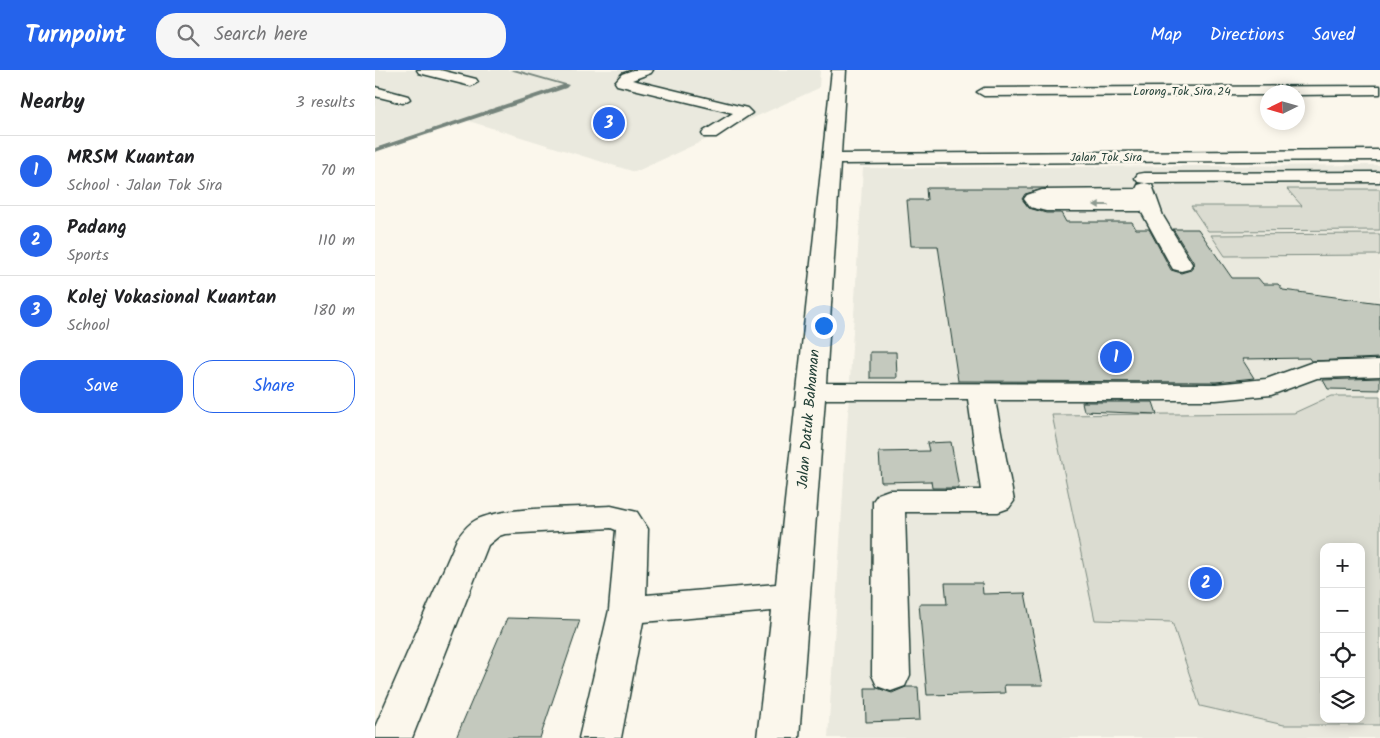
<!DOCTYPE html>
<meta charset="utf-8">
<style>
body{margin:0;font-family:Kalam,sans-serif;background:#f6f6f6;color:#202124}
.controls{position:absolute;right:15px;bottom:15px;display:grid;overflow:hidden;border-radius:10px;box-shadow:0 2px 12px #0003}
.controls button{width:45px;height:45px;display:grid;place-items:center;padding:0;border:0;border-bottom:1px solid #e0e0e0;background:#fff;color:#202124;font:25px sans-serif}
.compass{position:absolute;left:885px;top:15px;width:45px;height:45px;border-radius:50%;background:#fff;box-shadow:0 2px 12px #0003;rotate:265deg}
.you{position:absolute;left:448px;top:255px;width:18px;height:18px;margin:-12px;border:4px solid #fff;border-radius:50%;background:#1a73e8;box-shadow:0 0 0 8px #1a73e833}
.badge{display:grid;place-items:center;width:32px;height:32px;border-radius:50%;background:#2563eb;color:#fff;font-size:16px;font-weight:700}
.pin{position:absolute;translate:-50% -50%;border:2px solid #fff;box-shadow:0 1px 5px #0006}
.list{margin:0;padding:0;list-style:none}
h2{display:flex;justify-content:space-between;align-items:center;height:65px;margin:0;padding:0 20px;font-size:21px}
h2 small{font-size:16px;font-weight:400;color:#757577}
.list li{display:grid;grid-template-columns:32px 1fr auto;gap:15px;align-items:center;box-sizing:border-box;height:70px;padding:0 20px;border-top:1px solid #e0e0e0}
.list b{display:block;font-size:19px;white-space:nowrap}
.list p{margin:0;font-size:16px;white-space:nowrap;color:#757577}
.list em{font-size:16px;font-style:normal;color:#757577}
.actions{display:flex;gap:10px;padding:15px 20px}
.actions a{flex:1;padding:11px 0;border:1px solid #2563eb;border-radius:20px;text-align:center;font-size:18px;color:#2563eb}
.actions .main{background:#2563eb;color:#fff}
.icon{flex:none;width:28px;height:28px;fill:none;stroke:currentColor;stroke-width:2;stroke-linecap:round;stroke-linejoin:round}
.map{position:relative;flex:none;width:1005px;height:668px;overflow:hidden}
header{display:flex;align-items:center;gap:30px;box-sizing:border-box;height:70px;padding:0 25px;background:#2563eb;color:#fff}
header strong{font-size:24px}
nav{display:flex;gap:28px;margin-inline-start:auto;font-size:18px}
.search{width:350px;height:45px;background:#f6f6f6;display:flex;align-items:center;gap:12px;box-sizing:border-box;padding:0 18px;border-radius:20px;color:#757577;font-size:19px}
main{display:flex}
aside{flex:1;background:#fff}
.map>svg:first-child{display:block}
.built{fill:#eae9de;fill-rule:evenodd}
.green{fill:#dbdcd1;stroke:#7d8c82;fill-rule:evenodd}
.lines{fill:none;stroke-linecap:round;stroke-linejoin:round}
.stream{fill:#74847b;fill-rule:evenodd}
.building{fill:#c4c9be;stroke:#1f3d34}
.minor-casing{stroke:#1f3d34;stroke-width:3}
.minor{fill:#fbf7ec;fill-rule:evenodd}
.oneway{fill:#8d9a90}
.labels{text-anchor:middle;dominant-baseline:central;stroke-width:5;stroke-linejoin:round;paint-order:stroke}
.far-street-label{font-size:12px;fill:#1f3d34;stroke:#fbf7ec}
.street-label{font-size:15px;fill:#1f3d34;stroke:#fbf7ec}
</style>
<header>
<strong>Turnpoint</strong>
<div class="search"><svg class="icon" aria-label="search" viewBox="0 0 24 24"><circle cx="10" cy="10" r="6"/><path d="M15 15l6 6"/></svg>Search here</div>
<nav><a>Map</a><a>Directions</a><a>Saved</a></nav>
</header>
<main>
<aside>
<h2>Nearby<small>3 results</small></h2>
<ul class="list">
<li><span class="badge">1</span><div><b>MRSM Kuantan</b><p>School · Jalan Tok Sira</p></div><em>70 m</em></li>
<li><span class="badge">2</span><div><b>Padang</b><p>Sports</p></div><em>110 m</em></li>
<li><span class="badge">3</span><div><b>Kolej Vokasional Kuantan</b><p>School</p></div><em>180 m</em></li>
</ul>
<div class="actions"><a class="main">Save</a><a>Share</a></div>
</aside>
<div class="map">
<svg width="1005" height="668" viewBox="0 0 1005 668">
<rect width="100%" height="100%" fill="#fbf7ec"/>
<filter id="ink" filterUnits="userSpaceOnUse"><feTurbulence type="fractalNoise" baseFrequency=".02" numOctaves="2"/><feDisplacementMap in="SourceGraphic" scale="10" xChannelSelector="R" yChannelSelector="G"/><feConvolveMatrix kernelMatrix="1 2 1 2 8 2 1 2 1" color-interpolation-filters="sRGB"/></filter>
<g filter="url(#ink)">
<!-- built -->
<g class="built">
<polygon points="0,0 445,0 444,18 260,102 87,49 0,77"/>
<path d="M1005,95V668H453L488,98ZM949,477H986V649H949Z"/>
</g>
<!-- green -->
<g class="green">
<polygon points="912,119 1005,119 1005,160 833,161 816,136 927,136"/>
<polygon points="1005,164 1005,185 850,186 836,165"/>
<path d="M956,326H1005V655H909L825,636L797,552L720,550L677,345L919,343ZM949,477H986V649H949Z"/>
</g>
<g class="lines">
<!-- stream -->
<polygon class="stream" points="135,0 142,0 194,15 191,18 0,82 0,78 188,15"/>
</g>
<!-- building -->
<g class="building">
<polygon points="551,118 673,118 650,124 647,129 654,138 671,143 686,143 691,152 757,152 761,159 774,159 796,200 806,203 816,200 819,193 798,159 823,159 857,208 883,208 888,214 903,214 908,220 1005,233 1005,288 936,291 934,288 867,289 879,308 841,312 583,311 563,176 536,176 532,130 552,130"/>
<polygon points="495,282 521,282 522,308 495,308"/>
<polygon points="1005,308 1005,320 953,319 948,310"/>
<polygon points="707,332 778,332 782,344 709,341"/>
<polygon points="576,372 584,418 557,418 556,411 506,412 504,382 554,381 552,373"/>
<polygon points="570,513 607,513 608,524 650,523 668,615 629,615 630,623 552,625 544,534 572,534"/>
<polygon points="132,548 205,550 165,668 81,668"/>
<polygon points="531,617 543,617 545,650 491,652 490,618 502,618 517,623"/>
</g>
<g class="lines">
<defs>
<g id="minor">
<polygon points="42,0 65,0 101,9 103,12 96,16 44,3"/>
<polygon points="258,0 278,0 276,3 257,10 372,38 377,43 341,67 329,67 327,64 329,61 358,43 242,15 240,12 247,4"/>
<path d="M457,0H471L466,84L1005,80V90L465,94L451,313L841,314L891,309L938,292L1005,290V306L942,308L896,325L841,330H620L639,431L634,438L623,442H530L535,605L530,616L516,621L502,616L497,605L498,431L503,424L514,420H606L593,329H450L424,668H382L397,541L268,552L246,668H204L234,540L241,460L236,458L130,464L124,466L113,475L37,668H0V657L82,469C87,462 93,454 101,450C130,436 201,438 236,436L262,442L273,459L271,525L401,514Z"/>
<polygon points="1005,16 1005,24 922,25 922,22 892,22 892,25 609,26 602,22 609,18"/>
<polygon points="0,17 33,26 35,29 28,33 0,26"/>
<polygon points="1005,102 1005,112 770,113 777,115 788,146 817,194 814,199 806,201 798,199 795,194 766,141 671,141 655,137 649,129 652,125 667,120 761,119 763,115 770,113 763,112 760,108 763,104 769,103"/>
</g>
</defs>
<!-- minor casing -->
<use href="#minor" class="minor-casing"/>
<!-- minor -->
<use href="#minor" class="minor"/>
</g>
<!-- one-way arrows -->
<defs><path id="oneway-solid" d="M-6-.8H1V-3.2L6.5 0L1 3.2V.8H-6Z" transform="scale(1.25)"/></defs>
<use class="oneway" href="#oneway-solid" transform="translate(726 135) rotate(-180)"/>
</g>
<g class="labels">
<!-- far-street labels -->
<g class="far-street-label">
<text x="807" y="21">Lorong Tok Sira 24</text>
<text x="731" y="87">Jalan Tok Sira</text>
</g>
<!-- street labels -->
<g class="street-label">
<text transform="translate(434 349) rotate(-85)">Jalan Datuk Bahaman</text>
</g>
</g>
</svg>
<div class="controls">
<button>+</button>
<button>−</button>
<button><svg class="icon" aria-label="locate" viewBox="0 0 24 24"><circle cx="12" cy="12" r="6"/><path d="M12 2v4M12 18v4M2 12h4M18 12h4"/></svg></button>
<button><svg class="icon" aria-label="layers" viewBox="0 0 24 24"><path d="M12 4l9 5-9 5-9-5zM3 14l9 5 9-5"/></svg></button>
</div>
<svg class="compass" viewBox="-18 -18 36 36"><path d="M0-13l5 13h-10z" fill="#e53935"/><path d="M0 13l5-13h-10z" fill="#757577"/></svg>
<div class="you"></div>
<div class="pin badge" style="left:741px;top:287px">1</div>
<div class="pin badge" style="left:831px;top:513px">2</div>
<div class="pin badge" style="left:234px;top:53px">3</div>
</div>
</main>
